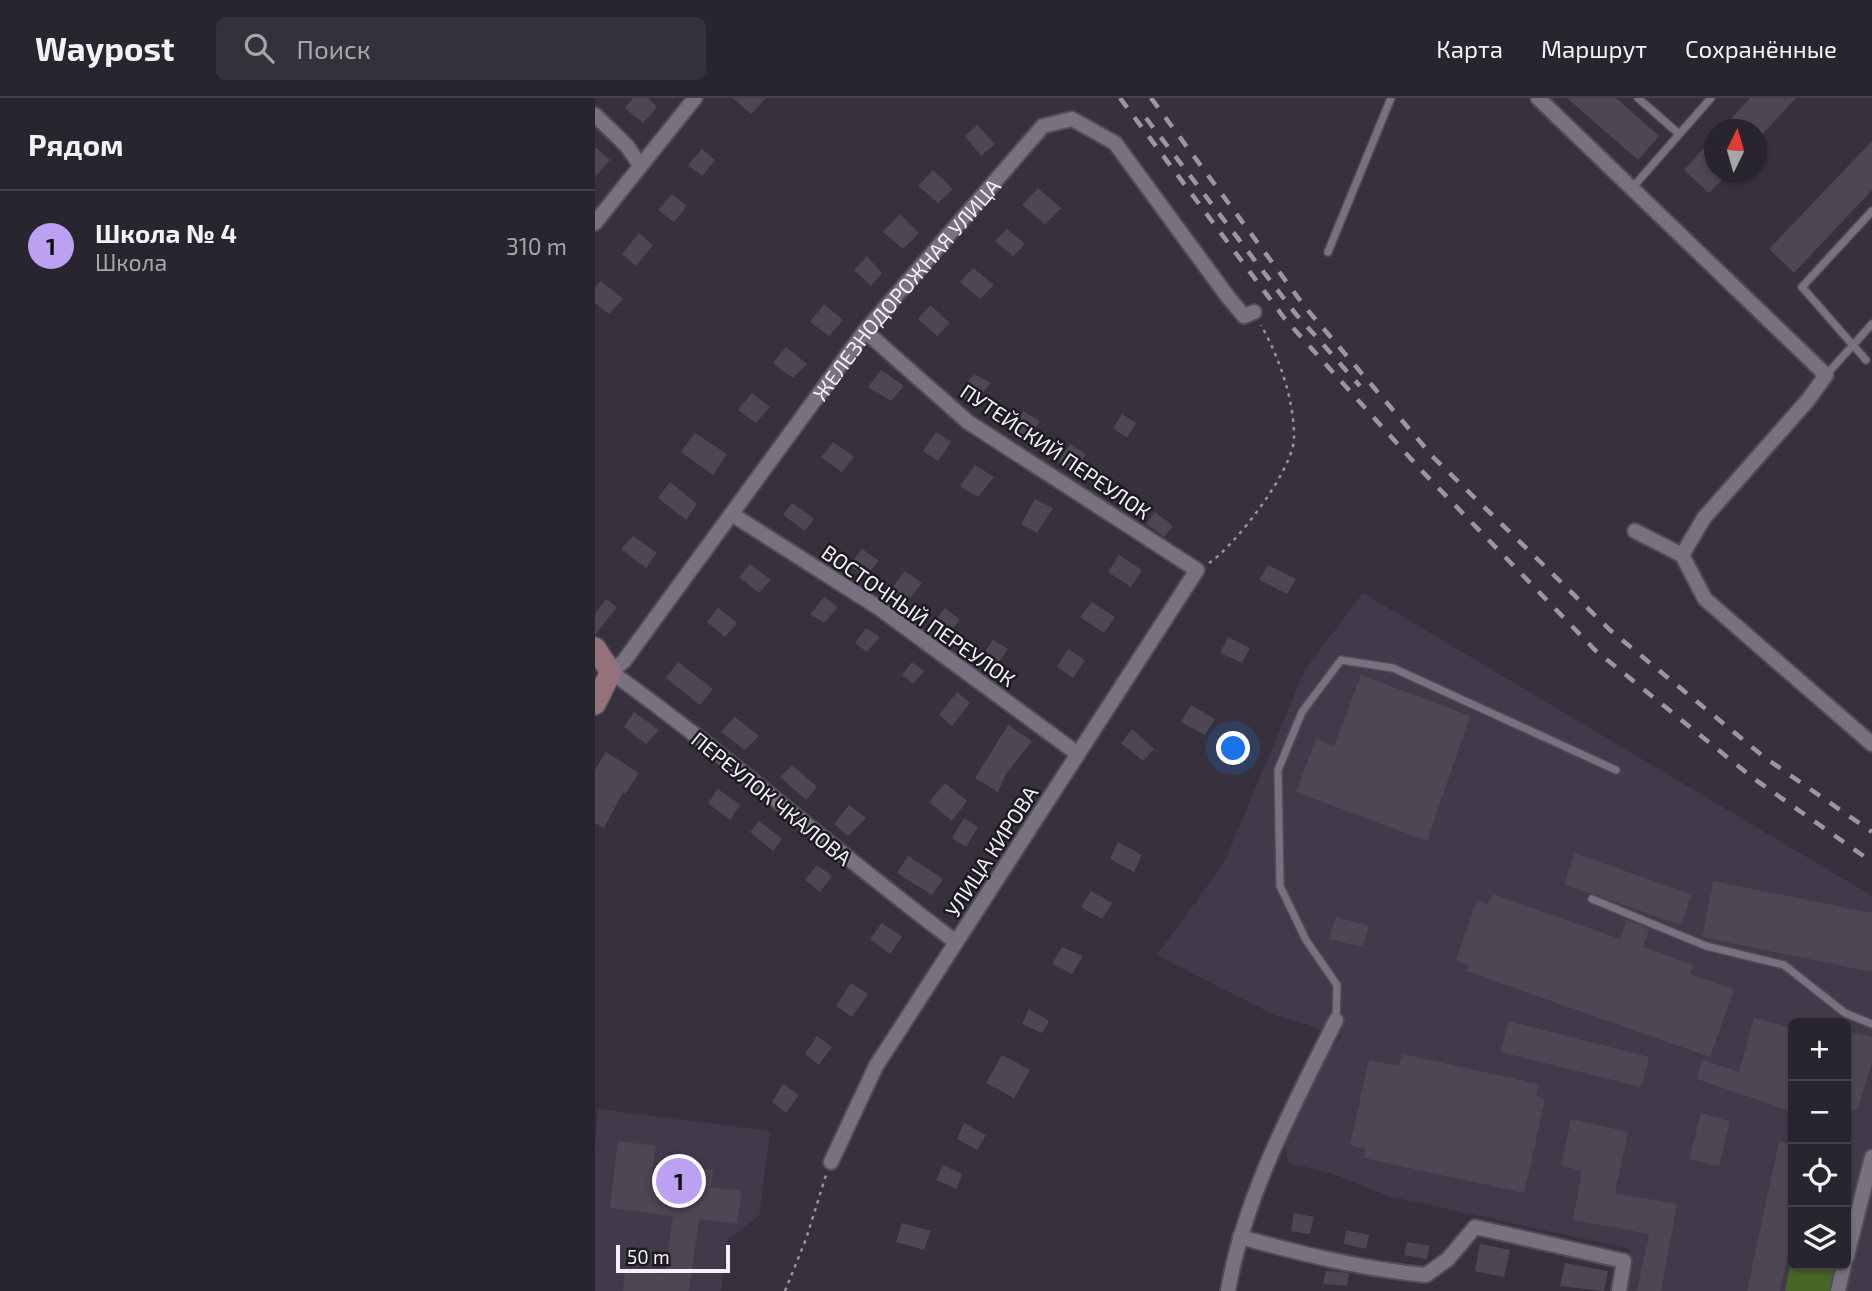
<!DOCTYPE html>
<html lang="ru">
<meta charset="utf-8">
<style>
body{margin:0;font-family:"Exo 2",sans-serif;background:#35313a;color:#f1f3f6}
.controls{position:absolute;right:21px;bottom:21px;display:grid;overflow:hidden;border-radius:10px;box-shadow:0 2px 5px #0004}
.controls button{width:63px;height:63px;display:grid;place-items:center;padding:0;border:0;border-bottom:2px solid #45424a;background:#29252e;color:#f1f3f6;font:35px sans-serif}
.compass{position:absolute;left:1109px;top:21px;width:63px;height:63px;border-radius:50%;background:#29252e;box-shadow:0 2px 5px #0004;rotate:5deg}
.scale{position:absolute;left:21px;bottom:18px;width:114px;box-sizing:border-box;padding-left:7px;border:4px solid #f4f1f8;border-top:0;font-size:19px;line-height:24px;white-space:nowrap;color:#f4f1f8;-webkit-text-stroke:5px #1d1a20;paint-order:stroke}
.you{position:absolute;left:639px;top:651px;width:24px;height:24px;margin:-18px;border:5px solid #fff;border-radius:50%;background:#1a73e8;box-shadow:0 0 0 10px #1a73e833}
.badge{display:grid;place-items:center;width:46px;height:46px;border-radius:50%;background:#bca0f2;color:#111;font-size:23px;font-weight:700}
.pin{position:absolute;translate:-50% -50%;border:4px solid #fff;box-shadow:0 2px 7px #0006}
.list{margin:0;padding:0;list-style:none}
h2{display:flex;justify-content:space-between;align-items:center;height:91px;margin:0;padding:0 28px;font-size:30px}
h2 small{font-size:23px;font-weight:400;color:#a5a5aa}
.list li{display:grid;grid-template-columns:46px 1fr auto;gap:21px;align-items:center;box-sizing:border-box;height:112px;padding:0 28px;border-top:2px solid #45424a}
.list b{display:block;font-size:26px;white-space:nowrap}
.list p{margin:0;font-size:23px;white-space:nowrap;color:#a5a5aa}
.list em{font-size:23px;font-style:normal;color:#a5a5aa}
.icon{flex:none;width:38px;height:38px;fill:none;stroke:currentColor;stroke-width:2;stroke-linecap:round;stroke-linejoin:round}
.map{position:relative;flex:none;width:1277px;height:1193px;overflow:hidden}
header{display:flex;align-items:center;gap:42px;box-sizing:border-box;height:98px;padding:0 35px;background:#29252e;border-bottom:2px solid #45424a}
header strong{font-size:33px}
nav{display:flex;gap:38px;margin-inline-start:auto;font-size:24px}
.search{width:490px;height:63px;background:#35313a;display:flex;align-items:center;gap:18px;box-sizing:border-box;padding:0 24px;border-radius:10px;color:#a5a5aa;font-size:26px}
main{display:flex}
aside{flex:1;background:#29252e}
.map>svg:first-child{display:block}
.built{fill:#423a4b;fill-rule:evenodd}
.green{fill:#496525}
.building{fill:#4d4754}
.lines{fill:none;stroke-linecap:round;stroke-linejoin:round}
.lane-casing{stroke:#514d57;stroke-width:10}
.street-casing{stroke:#514d57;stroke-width:18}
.secondary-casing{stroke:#514d57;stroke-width:24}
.path{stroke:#98949d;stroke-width:2.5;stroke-dasharray:3.5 5;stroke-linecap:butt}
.lane{stroke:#78717f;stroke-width:7}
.street{stroke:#78717f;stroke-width:14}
.secondary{stroke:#93727c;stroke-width:21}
.rail{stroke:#9b96a0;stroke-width:4.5;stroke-dasharray:12 12;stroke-linecap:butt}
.labels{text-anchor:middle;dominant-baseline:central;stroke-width:5;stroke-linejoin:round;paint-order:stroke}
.street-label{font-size:21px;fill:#f4f1f8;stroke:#1d1a20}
</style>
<header>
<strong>Waypost</strong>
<div class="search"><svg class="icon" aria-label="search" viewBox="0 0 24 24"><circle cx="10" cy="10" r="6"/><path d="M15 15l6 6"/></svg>Поиск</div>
<nav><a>Карта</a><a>Маршрут</a><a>Сохранённые</a></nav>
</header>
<main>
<aside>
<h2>Рядом<small></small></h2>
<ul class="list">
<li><span class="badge">1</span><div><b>Школа № 4</b><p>Школа</p></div><em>310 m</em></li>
</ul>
</aside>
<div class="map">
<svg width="1277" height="1193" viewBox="0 0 1277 1193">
<rect width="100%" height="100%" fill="#37313d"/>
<!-- built -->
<g class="built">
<path d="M768,495L1277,798V1193H1031L1036,1151L793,1098L736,1075L694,1065L682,1022L747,937L677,916L562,857L629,765L710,572ZM1198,925H1251V1167H1198Z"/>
<polygon points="3,1011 175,1033 164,1118 132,1142 126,1193 0,1193 0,1049"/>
</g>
<!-- green -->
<polygon class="green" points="1198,1153 1198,1167 1244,1167 1241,1184 1235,1193 1190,1193"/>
<!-- building -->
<g class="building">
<polygon points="38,0 53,0 62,9 48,25 30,10"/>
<polygon points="138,0 171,0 156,16"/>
<polygon points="972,0 1021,0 1064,38 1043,62"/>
<polygon points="1155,0 1201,0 1161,43 1161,32 1126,32"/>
<polygon points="382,27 400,46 386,58 370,38"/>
<polygon points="1119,39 1119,74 1134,74 1114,95 1089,72"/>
<polygon points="1277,43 1277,92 1199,175 1174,151"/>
<polygon points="0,49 15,62 0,79"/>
<polygon points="107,51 120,62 107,78 93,67"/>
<polygon points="338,72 358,91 343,105 323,88"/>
<polygon points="443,90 466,110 450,126 427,107"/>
<polygon points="77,96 92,108 79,124 63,112"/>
<polygon points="305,116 324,135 308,151 288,134"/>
<polygon points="412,131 430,146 418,158 400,143"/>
<polygon points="44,135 58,147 41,168 27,156"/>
<polygon points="272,158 287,175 276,188 259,172"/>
<polygon points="378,170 399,187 385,201 365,184"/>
<polygon points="6,183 28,201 14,216 0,205 0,189"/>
<polygon points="229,206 248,222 234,238 215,224"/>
<polygon points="335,207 355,225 342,238 323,221"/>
<polygon points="191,249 212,266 198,280 178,265"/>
<polygon points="286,272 309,288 296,303 273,289"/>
<polygon points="379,276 396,285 378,306 363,296"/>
<polygon points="157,295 175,309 161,325 143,312"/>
<polygon points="428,313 445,323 433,342 416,332"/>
<polygon points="527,316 541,325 532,340 518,330"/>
<polygon points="341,334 356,344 343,363 328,353"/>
<polygon points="100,335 132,356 118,377 86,354"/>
<polygon points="238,344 259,359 247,374 226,359"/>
<polygon points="475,346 491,356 479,375 463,364"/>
<polygon points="380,367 399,379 383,399 365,388"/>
<polygon points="75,384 102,406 91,422 63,400"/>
<polygon points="440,401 458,410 442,435 426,426"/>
<polygon points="197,405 219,421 210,433 188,417"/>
<polygon points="560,414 578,428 569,439 551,426"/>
<polygon points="38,438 62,455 51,470 26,451"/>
<polygon points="267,451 284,463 270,479 254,467"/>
<polygon points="524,457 547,472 536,489 513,474"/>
<polygon points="155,466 176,482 164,495 144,479"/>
<polygon points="673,467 701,481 692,496 664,482"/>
<polygon points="310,473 327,485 311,505 295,492"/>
<polygon points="229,499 243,509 229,525 215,516"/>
<polygon points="11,501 22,509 0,537 0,516"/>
<polygon points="497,504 520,519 509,535 485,519"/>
<polygon points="123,510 142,525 130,539 112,524"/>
<polygon points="350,510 365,522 353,536 339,524"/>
<polygon points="271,530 285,539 272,554 260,545"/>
<polygon points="633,539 655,550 647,565 625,555"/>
<polygon points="398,542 413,551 401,568 387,558"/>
<polygon points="473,551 490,562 478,580 462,569"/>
<polygon points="83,564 118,591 105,607 71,580"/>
<polygon points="317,564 329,573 318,586 307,577"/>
<polygon points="766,577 875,618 832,743 701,694 721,641 739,648"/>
<polygon points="362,594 375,605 357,628 344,617"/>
<polygon points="596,607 620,621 610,637 586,624"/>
<polygon points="39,614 64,632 51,646 29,629"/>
<polygon points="140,619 164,638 150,652 126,634"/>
<polygon points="413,627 437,643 411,676 403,694 380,680"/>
<polygon points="537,631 559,651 548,663 526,645"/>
<polygon points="11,654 44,675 30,696 28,694 9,730 0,725 0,672"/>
<polygon points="197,667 222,689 211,702 185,679"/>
<polygon points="350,685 372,703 357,723 334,704"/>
<polygon points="123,691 145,707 135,722 113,705"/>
<polygon points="254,707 271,720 253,738 239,726"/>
<polygon points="369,720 383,729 371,749 357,740"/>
<polygon points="164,723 187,741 178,753 155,734"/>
<polygon points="523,744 547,757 539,774 515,761"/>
<polygon points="980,755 1097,797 1086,827 969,786"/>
<polygon points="313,758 348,781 337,797 302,775"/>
<polygon points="222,767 237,778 225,794 210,782"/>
<polygon points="1118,783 1277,815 1277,874 1107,839"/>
<polygon points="496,793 517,805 507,821 486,809"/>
<polygon points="897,796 1025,841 1032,822 1054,831 1048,849 1098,867 1095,876 1139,891 1115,959 871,873 874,867 861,862 882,802 893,806"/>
<polygon points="741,819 774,828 768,849 734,841"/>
<polygon points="287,825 307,839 295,856 275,841"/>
<polygon points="467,849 488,858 477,876 457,866"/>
<polygon points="256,885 273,896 257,919 241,908"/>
<polygon points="434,911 454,923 447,935 427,926"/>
<polygon points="1159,920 1198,930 1198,1014 1102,981 1107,962 1144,974"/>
<polygon points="913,923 1054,959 1046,989 906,954"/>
<polygon points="1251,933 1277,939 1277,964 1262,1013 1251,1009"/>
<polygon points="222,938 237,949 224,967 210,956"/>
<polygon points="807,956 943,986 941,998 950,1001 929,1095 769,1060 771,1051 755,1047 774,962 804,968"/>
<polygon points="407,957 435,972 419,1000 391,985"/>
<polygon points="188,986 204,997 191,1015 177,1004"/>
<polygon points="1106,1015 1135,1023 1124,1068 1094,1061"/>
<polygon points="976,1021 1033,1034 1020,1095 1082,1106 1066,1193 1042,1193 1054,1136 978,1122 987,1073 966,1068"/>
<polygon points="369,1025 391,1037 382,1052 362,1041"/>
<polygon points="23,1043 61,1048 56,1081 92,1085 94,1069 118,1072 116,1089 147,1093 142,1126 104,1121 94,1193 28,1193 30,1171 70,1176 78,1118 15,1110"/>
<polygon points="1184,1044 1198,1047 1198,1132 1185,1193 1152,1193"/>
<polygon points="348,1067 367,1076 362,1091 341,1082"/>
<polygon points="699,1115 719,1119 715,1136 696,1133"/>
<polygon points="307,1125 336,1133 329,1152 301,1144"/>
<polygon points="751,1132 774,1137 771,1151 749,1146"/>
<polygon points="812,1144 835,1148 832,1161 809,1157"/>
<polygon points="885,1146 915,1152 909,1179 880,1173"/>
<polygon points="970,1165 1013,1173 1009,1193 965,1188"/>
<polygon points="731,1173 754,1175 752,1188 728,1186"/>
</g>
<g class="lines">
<defs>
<g id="lane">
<polyline points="1043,0 1083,35"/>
<polyline points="1038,89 1116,0"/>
<polyline points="733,154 796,0"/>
<polyline points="1271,262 1207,189 1277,113"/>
<polyline points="1231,277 1277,226"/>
<polyline points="997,801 1111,848 1189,867 1250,915 1277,926"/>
<polyline points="741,922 742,887 711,842 685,788 683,672 707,614 746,562 798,570 1021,672"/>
</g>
<g id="street">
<polyline points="943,0 1231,277 1213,302 1109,420 1087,457"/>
<polyline points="0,17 32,48 45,67"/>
<polyline points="0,125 100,0"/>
<polyline points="138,417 284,510 483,656"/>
<polyline points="1040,433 1087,457 1110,501 1277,646"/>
<path id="s1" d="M361,844C244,757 135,659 16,574L29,563L270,233L448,28L477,21L520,45L633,199L649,218L659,214"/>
<polyline points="236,1064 281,968 602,472 373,324 270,233"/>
<path d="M645,1139C707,1156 767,1171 831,1177L853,1161L880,1129L1029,1163L1024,1193"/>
<polyline points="1251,1161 1277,1059"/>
<path d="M633,1193C649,1098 699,1007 741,922"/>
<polyline points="1243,1193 1249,1167"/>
</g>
<polyline id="secondary" points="0,550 16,574 0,606"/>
</defs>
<!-- lane casing -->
<use href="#lane" class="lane-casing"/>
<!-- street casing -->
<use href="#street" class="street-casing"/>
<!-- secondary casing -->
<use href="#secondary" class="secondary-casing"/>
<!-- path -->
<g class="path">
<path d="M614,465C640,448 700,370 699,339C699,301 684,259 666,227"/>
<polyline points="190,1193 211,1141 231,1077"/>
</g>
<!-- lane -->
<use href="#lane" class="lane"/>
<!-- street -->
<use href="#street" class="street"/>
<!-- secondary -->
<use href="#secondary" class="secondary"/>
<!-- rail -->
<g class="rail">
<polyline points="525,0 690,221 826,372 1000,552 1158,680 1277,764"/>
<polyline points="556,0 710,209 839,360 1015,532 1169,659 1277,734"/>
<polyline points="551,20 700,215 765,288"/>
</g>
</g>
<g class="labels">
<!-- street labels -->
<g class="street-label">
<text stroke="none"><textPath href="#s1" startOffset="922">ЖЕЛЕЗНОДОРОЖНАЯ УЛИЦА</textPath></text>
<text transform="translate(461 353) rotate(34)">ПУТЕЙСКИЙ ПЕРЕУЛОК</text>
<text transform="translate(324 517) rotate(35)">ВОСТОЧНЫЙ ПЕРЕУЛОК</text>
<text transform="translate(177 700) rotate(39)">ПЕРЕУЛОК ЧКАЛОВА</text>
<text transform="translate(396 753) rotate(-57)">УЛИЦА КИРОВА</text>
</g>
</g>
</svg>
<div class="controls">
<button>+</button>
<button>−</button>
<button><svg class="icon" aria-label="locate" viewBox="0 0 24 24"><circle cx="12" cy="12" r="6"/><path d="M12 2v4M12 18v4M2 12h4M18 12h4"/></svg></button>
<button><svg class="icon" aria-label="layers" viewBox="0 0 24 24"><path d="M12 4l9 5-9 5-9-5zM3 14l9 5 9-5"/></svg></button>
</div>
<svg class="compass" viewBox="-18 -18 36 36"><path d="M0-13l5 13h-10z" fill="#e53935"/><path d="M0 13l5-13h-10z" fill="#a5a5aa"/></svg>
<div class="scale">50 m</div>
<div class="you"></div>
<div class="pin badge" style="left:84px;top:1083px">1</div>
</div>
</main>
